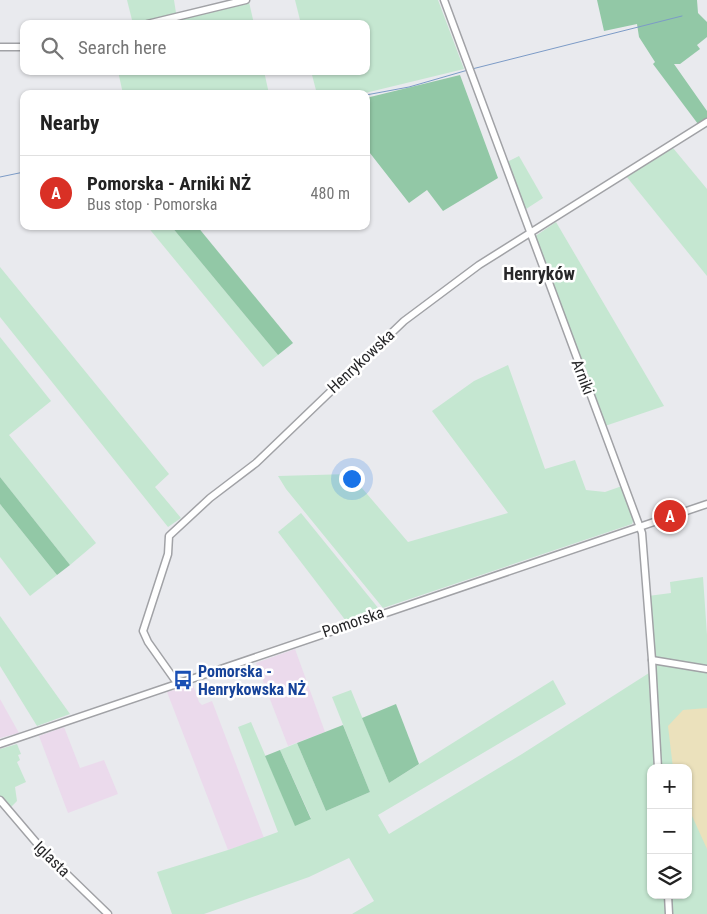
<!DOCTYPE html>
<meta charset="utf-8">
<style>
body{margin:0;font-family:"Roboto Condensed",sans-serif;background:#f2f2f2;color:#222}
.controls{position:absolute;right:15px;bottom:15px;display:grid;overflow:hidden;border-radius:10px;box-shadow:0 1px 4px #0004}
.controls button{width:45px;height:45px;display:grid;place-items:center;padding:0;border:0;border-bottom:1px solid #e0e0e0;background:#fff;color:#222;font:25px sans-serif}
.you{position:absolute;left:351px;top:478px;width:18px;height:18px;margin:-12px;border:4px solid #fff;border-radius:50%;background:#1a73e8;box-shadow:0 0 0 8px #1a73e833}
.badge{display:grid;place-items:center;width:32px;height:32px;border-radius:50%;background:#d93025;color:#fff;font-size:16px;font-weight:700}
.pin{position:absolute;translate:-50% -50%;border:2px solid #fff;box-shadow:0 1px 5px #0006}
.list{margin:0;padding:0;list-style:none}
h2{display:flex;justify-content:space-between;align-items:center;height:65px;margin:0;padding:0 20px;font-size:21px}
h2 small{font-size:16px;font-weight:400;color:#767676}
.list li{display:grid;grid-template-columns:32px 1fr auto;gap:15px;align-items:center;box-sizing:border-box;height:75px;padding:0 20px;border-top:1px solid #e0e0e0}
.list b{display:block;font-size:19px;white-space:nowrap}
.list p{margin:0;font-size:16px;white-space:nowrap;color:#767676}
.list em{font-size:16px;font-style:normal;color:#767676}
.icon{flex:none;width:28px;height:28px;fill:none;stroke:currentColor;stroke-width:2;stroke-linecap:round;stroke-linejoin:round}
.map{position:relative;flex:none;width:707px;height:914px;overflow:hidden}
.search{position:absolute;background:#fff;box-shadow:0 1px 4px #0004;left:20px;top:20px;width:350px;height:55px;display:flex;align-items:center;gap:12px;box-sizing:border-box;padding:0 18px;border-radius:10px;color:#767676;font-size:19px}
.panel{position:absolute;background:#fff;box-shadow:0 1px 4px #0004;left:20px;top:90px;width:350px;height:140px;border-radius:10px}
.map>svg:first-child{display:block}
.industrial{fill:#ebdaec}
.green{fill:#c5e7d1;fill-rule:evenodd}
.forest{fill:#92c8a6}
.sand{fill:#ebe1bc}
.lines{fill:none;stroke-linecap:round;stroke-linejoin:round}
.stream{stroke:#7c9bc7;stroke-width:1}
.minor-casing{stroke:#a1a2a6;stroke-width:9}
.minor{stroke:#fff;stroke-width:6}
.labels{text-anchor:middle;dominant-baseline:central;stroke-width:5;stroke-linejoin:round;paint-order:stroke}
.street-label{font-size:16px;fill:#272729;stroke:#fff}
.transit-label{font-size:16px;font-weight:bold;fill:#164399;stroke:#fff;text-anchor:start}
.neighbourhood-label{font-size:18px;font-weight:bold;fill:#272729;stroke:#fff}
</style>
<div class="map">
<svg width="707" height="914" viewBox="0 0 707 914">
<rect width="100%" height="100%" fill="#e9eaee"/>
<!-- industrial -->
<g class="industrial">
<polygon points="295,649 325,732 288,746 256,663"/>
<polygon points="193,685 199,702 202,705 212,701 264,838 228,850 167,692"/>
<polygon points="0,699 19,733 0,738"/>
<polygon points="64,727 80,768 104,760 118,794 68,813 39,736"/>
</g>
<!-- green -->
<g class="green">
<polygon points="127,0 174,0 176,13 133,24"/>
<polygon points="295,0 438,0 464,69 361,94 317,94 311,71 366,71 366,24 301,24"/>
<polygon points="249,2 254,24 157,24"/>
<polygon points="118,71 264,71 269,94 123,94"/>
<polygon points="673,148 707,189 707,276 626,176"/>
<polygon points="519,156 543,198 523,211 505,163"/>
<polygon points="556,222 664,406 605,426 534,237"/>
<polygon points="147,226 171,226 278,355 263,367"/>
<polygon points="0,267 169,474 155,487 181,518 168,527 0,317"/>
<polygon points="0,337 51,401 9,435 96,543 70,565 0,477"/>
<polygon points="508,365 545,469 575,460 586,490 605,492 622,486 634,519 632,524 383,608 286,489 278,476 350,474 408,542 508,513 432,411 474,381"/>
<polygon points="0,504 57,575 30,596 0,557"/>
<polygon points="301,513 379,609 379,610 346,621 278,532"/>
<path d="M703,577L707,635V914H352L374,901L349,858L309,877L204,914H172L157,872L228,850L278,832L238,727L251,722L295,825L311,818L280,750L297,743L326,811L370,792L332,697L351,690L389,783L553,680L566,704L378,815L389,834L522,754L649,673L650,695L653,694L648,596L671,593L670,582ZM651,768H688V895H651Z"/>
<polygon points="0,616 70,714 37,726 0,666"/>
<polygon points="17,744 21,754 18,755 20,760 17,762 26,782 15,787 17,801 10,808 0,797 0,749"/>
</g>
<!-- forest -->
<g class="forest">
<polygon points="597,0 697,0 698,13 707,22 707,37 697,45 700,49 680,64 674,64 707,111 707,119 698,124 653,64 655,62 639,37 637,24 604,31"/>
<polygon points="460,75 498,178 443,211 427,190 409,203 366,148 366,98"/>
<polygon points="171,226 197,226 293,343 278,355"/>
<polygon points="0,477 70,565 57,575 0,504"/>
<polygon points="396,704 419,764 389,783 362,718"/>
<polygon points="343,725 370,792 326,811 297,743"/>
<polygon points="280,750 311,819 295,826 265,756"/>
</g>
<!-- sand -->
<polygon class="sand" points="707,708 707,849 688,807 688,768 673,768 668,726 683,710"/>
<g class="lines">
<!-- stream -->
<g class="stream">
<polyline points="472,69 682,16"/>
<polyline points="366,95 409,87 468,70"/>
<polyline points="0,177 24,172"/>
</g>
<defs>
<g id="minor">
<polyline points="444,0 642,533 652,660 658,768"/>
<polyline points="147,24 246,0"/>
<polyline points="0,47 24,47"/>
<polyline points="652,660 707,669"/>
<polyline points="177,683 148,642 143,631 168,554 169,536 210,498 256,463 404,321 479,265 707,122"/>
<polyline points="0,744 707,504"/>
<polyline points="0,800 46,854 108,914"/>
<polyline points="668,895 669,914"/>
</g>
</defs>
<!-- minor casing -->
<use href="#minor" class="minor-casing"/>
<!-- minor -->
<use href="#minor" class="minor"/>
</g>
<!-- icons -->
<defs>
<symbol id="bus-bare" viewBox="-9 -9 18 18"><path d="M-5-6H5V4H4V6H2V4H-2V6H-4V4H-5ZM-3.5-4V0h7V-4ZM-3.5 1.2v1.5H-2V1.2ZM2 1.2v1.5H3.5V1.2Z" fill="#1a4fb4" stroke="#fff" stroke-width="2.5" paint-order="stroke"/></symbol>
</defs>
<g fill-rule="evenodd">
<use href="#bus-bare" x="169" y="666" width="28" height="28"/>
</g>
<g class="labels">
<!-- street labels -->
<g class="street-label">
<text transform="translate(361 361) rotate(-43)">Henrykowska</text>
<text transform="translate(583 377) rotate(69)">Arniki</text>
<text transform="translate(353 622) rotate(-19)">Pomorska</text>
<text transform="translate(52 859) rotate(44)">Iglasta</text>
</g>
<!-- transit labels -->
<g class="transit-label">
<text x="198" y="671">Pomorska -<tspan x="198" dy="18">Henrykowska NŻ</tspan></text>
</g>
<!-- neighbourhood labels -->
<g class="neighbourhood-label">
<text x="539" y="273">Henryków</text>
</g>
</g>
</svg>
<div class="controls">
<button>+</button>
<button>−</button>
<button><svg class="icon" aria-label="layers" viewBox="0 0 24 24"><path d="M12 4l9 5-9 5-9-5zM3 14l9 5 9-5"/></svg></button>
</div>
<div class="you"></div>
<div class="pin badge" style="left:670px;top:516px">A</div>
<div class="search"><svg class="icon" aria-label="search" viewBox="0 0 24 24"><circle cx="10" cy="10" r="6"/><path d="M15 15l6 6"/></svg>Search here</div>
<section class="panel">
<h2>Nearby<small></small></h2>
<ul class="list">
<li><span class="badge">A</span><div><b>Pomorska - Arniki NŻ</b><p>Bus stop · Pomorska</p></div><em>480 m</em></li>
</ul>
</section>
</div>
